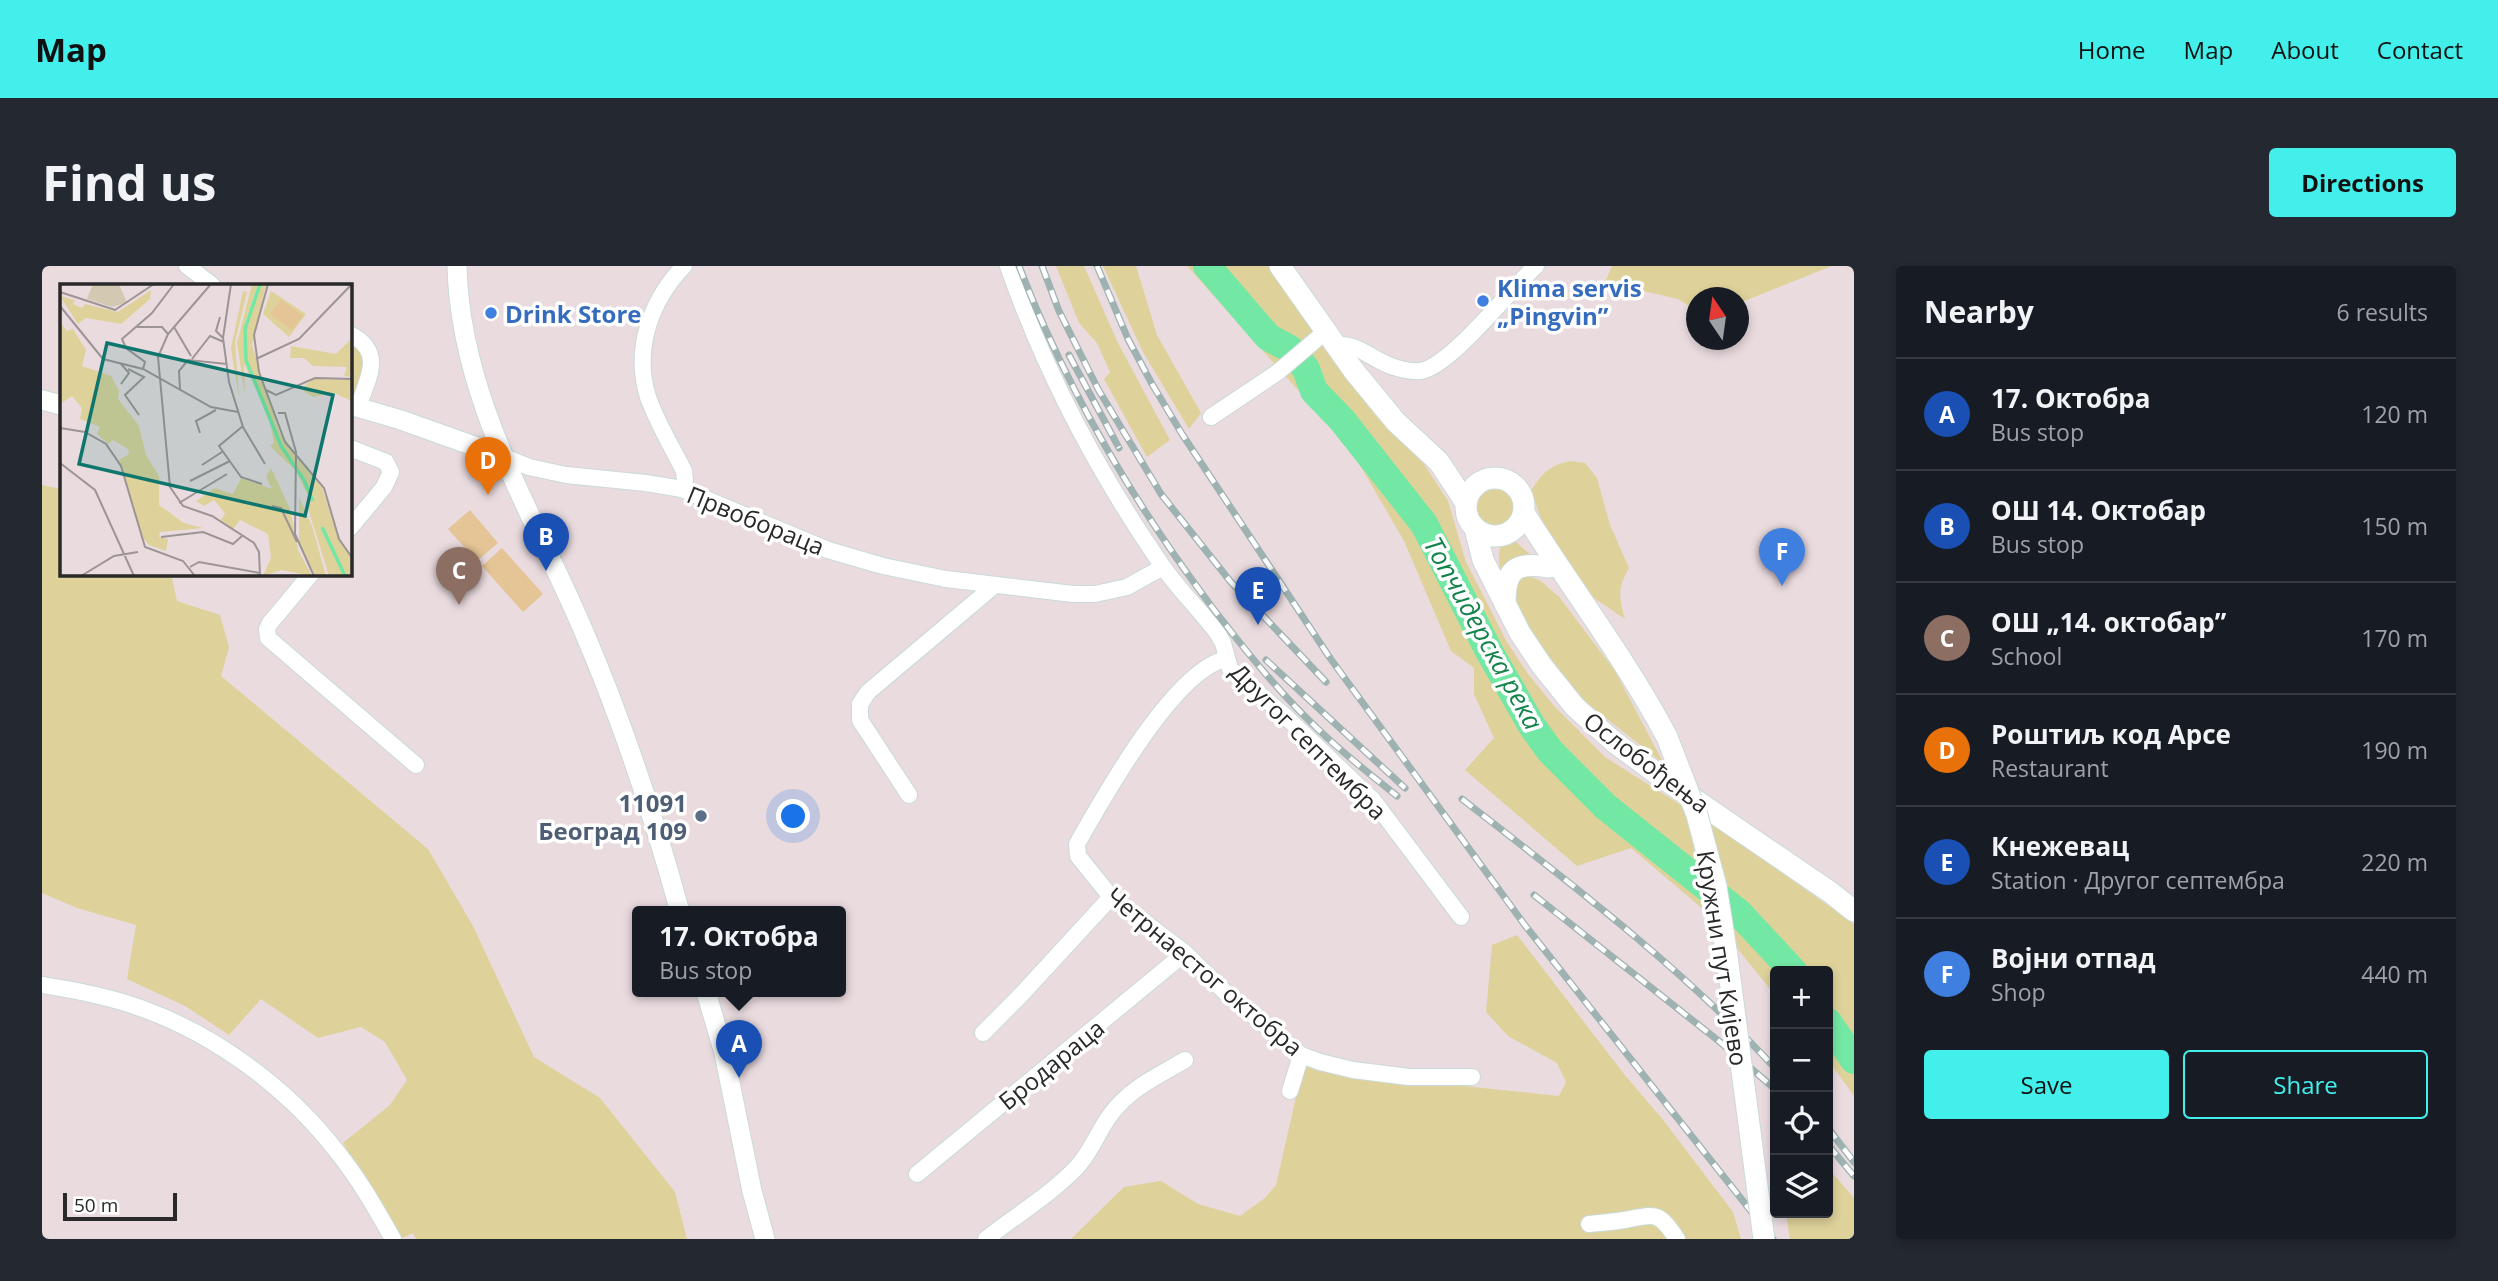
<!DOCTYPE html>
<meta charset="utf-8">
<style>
body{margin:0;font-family:"Open Sans",sans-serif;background:#242831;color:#f1f3f6}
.controls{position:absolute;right:21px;bottom:21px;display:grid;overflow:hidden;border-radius:7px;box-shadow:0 4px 10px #0003}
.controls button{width:63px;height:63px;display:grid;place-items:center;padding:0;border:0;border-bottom:2px solid #363941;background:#171b24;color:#f1f3f6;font:35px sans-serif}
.compass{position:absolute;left:1644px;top:21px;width:63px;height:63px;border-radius:50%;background:#171b24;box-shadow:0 4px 10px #0003;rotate:347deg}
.scale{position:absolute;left:21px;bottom:18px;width:114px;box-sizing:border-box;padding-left:7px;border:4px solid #292929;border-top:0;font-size:19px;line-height:24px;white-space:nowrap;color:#292929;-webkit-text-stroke:5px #fff;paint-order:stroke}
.you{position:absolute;left:752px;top:551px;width:24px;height:24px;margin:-18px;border:5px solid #fff;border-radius:50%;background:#1a73e8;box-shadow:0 0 0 10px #1a73e833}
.badge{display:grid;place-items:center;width:46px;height:46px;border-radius:50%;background:#43efeb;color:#fff;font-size:23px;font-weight:700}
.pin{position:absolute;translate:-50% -58px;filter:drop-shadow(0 2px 4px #0008)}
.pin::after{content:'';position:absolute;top:37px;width:24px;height:21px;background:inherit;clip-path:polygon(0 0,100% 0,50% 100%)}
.popup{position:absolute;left:590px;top:640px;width:214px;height:91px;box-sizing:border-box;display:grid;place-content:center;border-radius:7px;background:#171b24;filter:drop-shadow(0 2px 5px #0005);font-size:23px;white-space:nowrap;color:#9ea1a6}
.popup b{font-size:26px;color:#f1f3f6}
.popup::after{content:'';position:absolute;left:50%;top:100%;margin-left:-14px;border:14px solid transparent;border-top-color:#171b24}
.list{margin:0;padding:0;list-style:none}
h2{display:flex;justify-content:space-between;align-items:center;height:91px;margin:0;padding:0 28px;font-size:30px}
h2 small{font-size:23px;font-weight:400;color:#9ea1a6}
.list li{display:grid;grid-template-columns:46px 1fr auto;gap:21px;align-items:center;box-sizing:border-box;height:112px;padding:0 28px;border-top:2px solid #363941}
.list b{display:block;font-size:26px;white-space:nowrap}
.list p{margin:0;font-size:23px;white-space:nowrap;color:#9ea1a6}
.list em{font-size:23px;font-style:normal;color:#9ea1a6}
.actions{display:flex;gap:14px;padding:21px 28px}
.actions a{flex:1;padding:16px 0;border:2px solid #43efeb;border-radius:7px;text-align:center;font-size:24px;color:#43efeb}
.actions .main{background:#43efeb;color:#111}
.icon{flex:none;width:38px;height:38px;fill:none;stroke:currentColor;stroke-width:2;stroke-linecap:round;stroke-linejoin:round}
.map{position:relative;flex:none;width:1812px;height:973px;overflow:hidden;border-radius:7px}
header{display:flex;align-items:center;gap:42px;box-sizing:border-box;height:98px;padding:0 35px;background:#43efeb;color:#111}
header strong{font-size:33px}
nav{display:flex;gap:38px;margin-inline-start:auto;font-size:24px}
.intro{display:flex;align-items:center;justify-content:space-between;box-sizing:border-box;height:168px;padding:0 42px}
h1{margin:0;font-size:49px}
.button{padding:18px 32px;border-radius:7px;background:#43efeb;color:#111;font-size:24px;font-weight:700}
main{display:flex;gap:42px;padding:0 42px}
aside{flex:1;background:#171b24;border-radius:7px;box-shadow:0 4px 10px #0003}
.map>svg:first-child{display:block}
.green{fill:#ded29a}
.pitch{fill:#e5c496}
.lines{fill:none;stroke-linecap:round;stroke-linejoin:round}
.river{stroke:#73e7a4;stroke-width:28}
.minor-casing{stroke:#c9dad9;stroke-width:18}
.tertiary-casing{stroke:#c9dad9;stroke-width:21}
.secondary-casing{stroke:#c9dad9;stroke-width:23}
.minor{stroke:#fff;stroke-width:16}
.tertiary{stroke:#fff;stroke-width:19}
.secondary{stroke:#fff;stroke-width:21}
.rail-casing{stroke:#9eb2b2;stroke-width:7}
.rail{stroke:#fff;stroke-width:4.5;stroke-dasharray:13;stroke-linecap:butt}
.secondary-bridge-casing{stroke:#c9dad9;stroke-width:23;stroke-linecap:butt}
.secondary-bridge{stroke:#fff;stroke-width:21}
.shop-dot{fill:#3f7fe0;stroke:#fff;stroke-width:2.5}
.service-dot{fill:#5c6f8a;stroke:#fff;stroke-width:2.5}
.labels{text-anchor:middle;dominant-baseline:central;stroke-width:7;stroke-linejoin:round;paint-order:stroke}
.shop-label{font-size:24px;font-weight:bold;fill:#366cbe;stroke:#fff;text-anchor:start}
.street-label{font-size:24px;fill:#292929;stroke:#fff}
.service-label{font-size:24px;font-weight:bold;fill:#4e5e75;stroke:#fff;text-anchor:end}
.water-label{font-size:26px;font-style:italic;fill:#15844c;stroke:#fff}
.inset-river{fill:none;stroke:#73e7a4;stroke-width:3.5}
.inset-road{fill:none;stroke:#9d9496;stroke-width:2}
.view{fill:#0f766e;fill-opacity:0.15;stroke:#0f766e;stroke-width:3.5}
.inset-edge{fill:none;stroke:#292929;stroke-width:3.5}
</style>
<header>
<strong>Map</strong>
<nav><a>Home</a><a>Map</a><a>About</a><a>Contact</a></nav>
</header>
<div class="intro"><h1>Find us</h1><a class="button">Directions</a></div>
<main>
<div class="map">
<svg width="1812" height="973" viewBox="0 0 1812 973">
<rect width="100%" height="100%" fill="#eadbdf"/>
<!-- green -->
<g class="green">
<polygon points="1014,0 1042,0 1076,77 1128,174 1105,191 1062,113 1068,106 1055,77 1037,57"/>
<polygon points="1061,0 1094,0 1115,69 1159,147 1147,163 1101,86"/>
<polygon points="1145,0 1158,0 1187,36 1190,25 1170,0 1227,0 1286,88 1333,149 1382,198 1406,235 1424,296 1465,376 1486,408 1513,441 1563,491 1691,572 1812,658 1812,830 1786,794 1786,705 1733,705 1733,729 1669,650 1589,582 1535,600 1423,504 1452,472 1432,428 1432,402 1409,385 1362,275 1308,182"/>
<polygon points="1570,0 1790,0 1697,37 1696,32 1654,32 1654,44 1636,33 1563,16"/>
<polygon points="308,68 313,70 327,109 308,139"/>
<path d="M1528,195L1543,197L1555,212L1568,259L1587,302C1575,323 1577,330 1583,353L1546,328L1503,263L1489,225C1500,207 1507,200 1528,195Z"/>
<polygon points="0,219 19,223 19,308 129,308 135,335 178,349 187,381 179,410 386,583 431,660 492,791 558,832 633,926 645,973 374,973 371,967 360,972 301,877 348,839 365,814 343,776 319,761 276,772 219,733 187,769 143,740 85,713 94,659 35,642 0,627"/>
<circle cx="1453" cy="242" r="23"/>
<polygon points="1468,271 1497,296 1458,310 1457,289 1459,276"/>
<polygon points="1486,310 1499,315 1518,332 1573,405 1622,498 1540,433 1481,356 1472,326 1477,314"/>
<polygon points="1475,669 1582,808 1622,855 1691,946 1699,973 1029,973 1082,921 1119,915 1156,938 1198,950 1223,932 1234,919 1261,800 1316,809 1517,830 1524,816 1515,797 1466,770 1444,746 1450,679"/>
<polygon points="1786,902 1812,932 1812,973 1748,973 1744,947 1786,947"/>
</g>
<!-- pitch -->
<g class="pitch">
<polygon points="428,244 456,277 435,295 406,263"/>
<polygon points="460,282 501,328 481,346 440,300"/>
</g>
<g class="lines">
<!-- river -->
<g class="river">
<polyline points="1165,0 1226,71 1248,83 1264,103 1272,125 1300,154 1382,258 1447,385 1490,460 1508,485 1564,541 1697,647 1751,705"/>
<polyline points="1786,756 1812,794"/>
</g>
<defs>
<g id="minor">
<polyline points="145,0 170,19"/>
<path d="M966,0C1003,106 1055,205 1119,298C1136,323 1158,344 1176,368L1181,377L1188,403L1243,450L1331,534L1419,651"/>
<path d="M308,68C343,86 326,112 316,141"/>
<path d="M1293,80C1314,74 1332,96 1352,101C1361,104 1370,106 1379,105C1410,99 1468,23 1494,0"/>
<polyline points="1169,151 1236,106 1283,66"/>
<polyline points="308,182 344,196 349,206 342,221 308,262"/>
<polyline points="460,190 487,201 524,209 604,217 640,223 786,284 841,300 904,313 1031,328 1053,328 1085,321 1121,301"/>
<path d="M640,223L643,214L642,205C630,181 615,157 606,131C591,83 609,34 642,0"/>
<polyline points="269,308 228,357 225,363 226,372 374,499"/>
<path d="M1184,393C1132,404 1061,532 1035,578L1036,590L1069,631L1143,687L1185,728L1259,789L1278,796L1311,804L1367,811H1430"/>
<polyline points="867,529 818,454 818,438 826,426 953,319"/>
<path d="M0,719C36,725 70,731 104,744C177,771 249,825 296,887C317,913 334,943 351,973"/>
<polyline points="941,767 977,731 1069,631"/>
<polyline points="1248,825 1259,789"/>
<polyline points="875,908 1143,687"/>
<path d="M1547,958C1558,957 1570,956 1582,954C1613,949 1615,943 1635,973"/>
<path d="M944,973C973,950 1008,929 1034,902C1049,887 1056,865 1069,848C1088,822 1116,810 1143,794"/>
</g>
<g id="tertiary">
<path d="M415,0C418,131 489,243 539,359C578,449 612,551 638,646"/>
<polyline points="0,134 19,139"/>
<polyline points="308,139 359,154 460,190"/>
<polyline points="664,726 682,787 710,925 723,973"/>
</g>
<g id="secondary">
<polyline points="1238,0 1312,105 1354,156 1397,196 1424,237"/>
<circle cx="1453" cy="241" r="29"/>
<path d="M1482,247C1529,322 1583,392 1625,471"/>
<polyline points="1433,262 1441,294 1478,367 1500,400 1533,441 1572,476 1618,510 1788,626 1812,645"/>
<path d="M1463,338C1463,303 1473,296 1507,301"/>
</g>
</defs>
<!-- minor casing -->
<use href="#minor" class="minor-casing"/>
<!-- tertiary casing -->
<use href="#tertiary" class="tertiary-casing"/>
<!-- secondary casing -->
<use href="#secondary" class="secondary-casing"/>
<!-- minor -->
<use href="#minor" class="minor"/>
<!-- tertiary -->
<use href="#tertiary" class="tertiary"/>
<!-- secondary -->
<use href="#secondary" class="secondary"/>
<defs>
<g id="rail">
<path d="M977,0C1024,122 1091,236 1170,341C1203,384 1238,428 1278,465C1302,488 1329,509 1355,530"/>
<polyline points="1000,0 1017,45 1056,123 1119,228 1188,315 1284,416"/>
<polyline points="1055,0 1086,73 1110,118 1140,168 1288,392 1482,658 1731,973"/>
<polyline points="1027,89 1077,182"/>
<polyline points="1224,394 1363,522"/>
<path d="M1420,533C1528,617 1639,701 1733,802"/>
<polyline points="1492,629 1678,776 1733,823"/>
<polyline points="1786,862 1812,896"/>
<polyline points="1786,879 1812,910"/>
</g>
</defs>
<!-- rail casing -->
<use href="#rail" class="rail-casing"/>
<!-- rail -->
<use href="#rail" class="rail"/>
<defs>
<polyline id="secondary-bridge" points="1625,471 1655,549 1674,620 1685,690 1722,973"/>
</defs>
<!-- secondary-bridge casing -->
<use href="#secondary-bridge" class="secondary-bridge-casing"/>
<!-- secondary-bridge -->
<use href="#secondary-bridge" class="secondary-bridge"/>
</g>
<!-- markers -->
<g class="shop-dot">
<circle cx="1441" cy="35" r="7"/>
<circle cx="449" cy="47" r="7"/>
</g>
<circle class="service-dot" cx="659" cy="550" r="7"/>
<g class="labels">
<!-- shop labels -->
<g class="shop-label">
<text x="1455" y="21">Klima servis<tspan x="1455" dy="28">„Pingvin”</tspan></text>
<text x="463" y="47">Drink Store</text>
</g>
<!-- street labels -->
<g class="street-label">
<text transform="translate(714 254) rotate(22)">Првобораца</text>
<text transform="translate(1267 475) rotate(45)">Другог септембра</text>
<text transform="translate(1605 496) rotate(37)">Ослобођења</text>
<text transform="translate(1681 692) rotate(81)">Кружни пут Кијево</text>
<text transform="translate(1163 705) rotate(40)">Четрнаестог октобра</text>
<text transform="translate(1009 798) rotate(-39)">Бродараца</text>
</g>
<!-- service labels -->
<g class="service-label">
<text x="645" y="536">11091<tspan x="645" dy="28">Београд 109</tspan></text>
</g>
<!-- water labels -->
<g class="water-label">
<text transform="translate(1442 367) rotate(61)">Топчидерска река</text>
</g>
</g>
<!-- overview -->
<g transform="translate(18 18)">
<rect width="292" height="292" fill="#eadbdf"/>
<path d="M192,0H198L185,39L183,52L200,0H206L192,61L219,147L262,204L277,250L292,276V292H269L247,221L251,218L236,187L210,162L214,159L209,132L184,80L185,112L177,59ZM91,6L90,15L61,40L26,34L18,40L0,12L15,16L13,20L22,24L25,20L58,28ZM183,7L187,8L175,58L179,114L171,64ZM211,7L246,30L229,53L203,30ZM0,38L7,47L13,45L26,66L22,82L51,92L59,107L58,115L79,142L86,171L99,192V221L124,239L143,244L100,248L99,253L108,255L106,267L89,261L83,254L59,176L69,170L68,165L53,156L48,160L37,150L40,143L20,135L22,124L12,112L0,120ZM292,54V93L284,92L287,83L253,82L244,74H230L231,62L276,70ZM253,95L292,96V117L274,109L253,113L241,105ZM211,184L230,225L238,266L252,292L222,286L203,292L211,274L208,250L180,236L173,245L161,236L165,229L154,216L144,222L136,217L155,204L173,210L181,194L212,205L206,193ZM239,213L252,242L266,292H256L239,259Z" fill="#ded29a"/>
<path d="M33,0H59L67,19L52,23L27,15Z" fill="#d3c9b3"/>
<path d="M221,16L243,32L232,46L210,30Z" fill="#e5c496"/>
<path class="inset-river" d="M200,0L185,45L186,76L221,162L244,196L253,217M262,243L285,292"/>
<path class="inset-road" d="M151,0L108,50L98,73L110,203L123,222L152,232L194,259L199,268L200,292M171,0L163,54L169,98L183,143L205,180M208,0L194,51L199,88L225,158L264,204L279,255L293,275M0,8L55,26L94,0M0,22L43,75L83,85L151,123L178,128M160,33L156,47L163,54M77,43H102L108,50M114,43L131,72M132,75L150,52L164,58M196,75L239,55L292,0M68,85L84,93L65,111L79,131M83,85L85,78L66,64L62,55L92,29L114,0M61,100L69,89L61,80M120,105L119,87L128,76L167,80M206,106L216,111L255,94L293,95M218,129H225L236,168L235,250L254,292M183,142L159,162L181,193L202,200M0,144L25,148L46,160L61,182L85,263L123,277L135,292M140,149L136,137L156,126M0,179L35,206L74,292M142,181L162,168M130,197L170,177M119,219L167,190M212,222L221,224L237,258M101,253L143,248L173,260L182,252M130,283L139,278L200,289M21,292L54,272L78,268"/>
<path class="view" d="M47,59L273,111L245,232L19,180Z"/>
<rect width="292" height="292" class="inset-edge"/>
</g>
</svg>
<div class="controls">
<button>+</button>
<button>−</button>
<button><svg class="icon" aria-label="locate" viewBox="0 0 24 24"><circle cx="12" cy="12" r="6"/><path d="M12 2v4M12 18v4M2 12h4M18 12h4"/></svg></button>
<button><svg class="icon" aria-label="layers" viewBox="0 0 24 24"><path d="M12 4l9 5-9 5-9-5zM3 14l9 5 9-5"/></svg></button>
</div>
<svg class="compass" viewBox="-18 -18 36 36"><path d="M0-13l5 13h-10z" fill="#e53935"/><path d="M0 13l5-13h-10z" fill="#9ea1a6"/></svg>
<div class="scale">50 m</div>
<div class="you"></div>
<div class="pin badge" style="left:697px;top:812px;background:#1a4fb4">A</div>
<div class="popup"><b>17. Октобра</b>Bus stop</div>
<div class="pin badge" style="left:504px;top:305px;background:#1a4fb4">B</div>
<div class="pin badge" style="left:417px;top:339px;background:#8d6e63">C</div>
<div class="pin badge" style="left:446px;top:229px;background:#e8710a">D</div>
<div class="pin badge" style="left:1216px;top:359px;background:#1a4fb4">E</div>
<div class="pin badge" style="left:1740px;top:320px;background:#3f7fe0">F</div>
</div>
<aside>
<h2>Nearby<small>6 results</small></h2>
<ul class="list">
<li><span class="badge" style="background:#1a4fb4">A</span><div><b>17. Октобра</b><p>Bus stop</p></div><em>120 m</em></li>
<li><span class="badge" style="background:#1a4fb4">B</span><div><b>ОШ 14. Октобар</b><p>Bus stop</p></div><em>150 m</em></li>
<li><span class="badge" style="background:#8d6e63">C</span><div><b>ОШ „14. октобар”</b><p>School</p></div><em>170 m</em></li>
<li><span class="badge" style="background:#e8710a">D</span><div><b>Роштиљ код Арсе</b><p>Restaurant</p></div><em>190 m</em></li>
<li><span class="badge" style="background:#1a4fb4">E</span><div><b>Кнежевац</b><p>Station · Другог септембра</p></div><em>220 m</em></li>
<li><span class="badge" style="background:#3f7fe0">F</span><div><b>Војни отпад</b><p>Shop</p></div><em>440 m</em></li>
</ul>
<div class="actions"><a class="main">Save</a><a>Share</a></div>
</aside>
</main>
